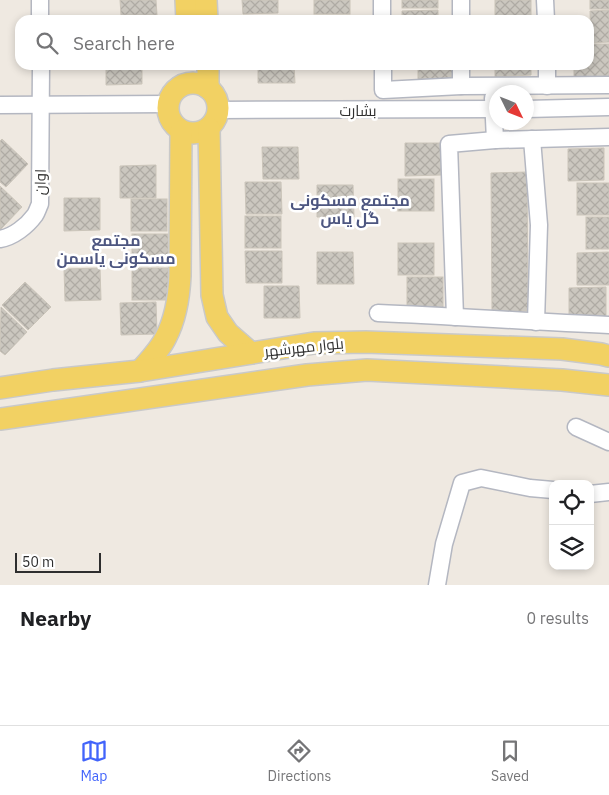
<!DOCTYPE html>
<meta charset="utf-8">
<style>
body{margin:0;font-family:"IBM Plex Sans",Cairo,sans-serif;background:#f6f6f6;color:#202124}
.controls{position:absolute;right:15px;bottom:15px;display:grid;overflow:hidden;border-radius:10px;box-shadow:0 2px 8px #0003}
.controls button{width:45px;height:45px;display:grid;place-items:center;padding:0;border:0;border-bottom:1px solid #e0e0e0;background:#fff;color:#202124;font:25px sans-serif}
.compass{position:absolute;left:489px;top:85px;width:45px;height:45px;border-radius:50%;background:#fff;box-shadow:0 2px 8px #0003;rotate:133deg}
.scale{position:absolute;left:15px;bottom:12px;width:86px;box-sizing:border-box;padding-left:5px;border:2px solid #2e2e2e;border-top:0;font-size:14px;line-height:18px;white-space:nowrap;color:#2e2e2e;-webkit-text-stroke:4px #fff;paint-order:stroke}
.list{margin:0;padding:0;list-style:none}
h2{display:flex;justify-content:space-between;align-items:center;height:65px;margin:0;padding:0 20px;font-size:21px}
h2 small{font-size:16px;font-weight:400;color:#757577}
.icon{flex:none;width:28px;height:28px;fill:none;stroke:currentColor;stroke-width:2;stroke-linecap:round;stroke-linejoin:round}
.map{position:relative;flex:none;width:609px;height:585px;overflow:hidden}
.search{position:absolute;background:#fff;box-shadow:0 2px 8px #0003;left:15px;right:15px;top:15px;height:55px;display:flex;align-items:center;gap:12px;box-sizing:border-box;padding:0 18px;border-radius:15px;color:#757577;font-size:19px}
.sheet{height:140px;background:#fff}
nav{display:flex;justify-content:space-around;align-items:center;box-sizing:border-box;height:70px;border-top:1px solid #e0e0e0;background:#fff;font-size:14px;color:#757577}
nav a{display:grid;justify-items:center;gap:2px}
nav .on{color:#4264fb}
.map>svg:first-child{display:block}
.building{fill:url(#building-cross-hatch);stroke:#cbc5ba}
.lines{fill:none;stroke-linecap:round;stroke-linejoin:round}
.minor-casing{stroke:#b4b7c1;stroke-width:19}
.major-casing{stroke:#c9c9c9;stroke-width:24}
.minor{stroke:#fff;stroke-width:16}
.major{stroke:#f2d163;stroke-width:21}
.labels{text-anchor:middle;dominant-baseline:central;stroke-width:5;stroke-linejoin:round;paint-order:stroke}
.street-label{font-size:15px;fill:#2e2e2e;stroke:#fff}
.neighbourhood-label{font-size:16px;font-weight:bold;fill:#4d5680;stroke:#fff}
</style>
<div class="map">
<svg width="609" height="585" viewBox="0 0 609 585">
<defs>
<pattern id="building-cross-hatch" width="8" height="8" patternUnits="userSpaceOnUse" patternTransform="scale(1.25)"><rect width="8" height="8" fill="#cbc7bf"/><path d="M0 0l8 8M0 8l8-8" fill="none" stroke="#afaba4"/></pattern>
</defs>
<rect width="100%" height="100%" fill="#efe9e1"/>
<!-- building -->
<g class="building">
<polygon points="120,0 156,0 157,15 121,15"/>
<polygon points="242,0 278,0 278,13 243,14"/>
<rect x="314" y="0" width="36" height="14"/>
<rect x="402" y="0" width="36" height="8"/>
<rect x="495" y="0" width="36" height="20"/>
<rect x="590" y="0" width="19" height="9"/>
<polygon points="438,10 438,20 402,20 402,11"/>
<polygon points="609,10 609,42 591,43 590,11"/>
<polygon points="279,16 279,20 243,20 243,17"/>
<polygon points="351,16 351,20 315,20 315,17"/>
<rect x="121" y="18" width="36" height="2"/>
<polygon points="589,44 609,44 609,76 574,77 574,65 589,65"/>
<polygon points="106,65 142,65 142,84 106,85"/>
<polygon points="258,65 294,65 295,83 258,83"/>
<rect x="418" y="65" width="36" height="14"/>
<polygon points="495,65 531,65 531,75 495,77"/>
<polygon points="2,139 28,164 6,187 0,182 0,141"/>
<polygon points="405,143 441,143 441,175 405,176"/>
<polygon points="262,147 298,147 299,179 263,179"/>
<polygon points="604,148 604,180 568,181 568,149"/>
<polygon points="156,165 156,198 120,198 120,166"/>
<polygon points="527,172 528,311 492,312 491,173"/>
<rect x="398" y="179" width="36" height="32"/>
<polygon points="245,182 281,182 282,214 246,214"/>
<rect x="577" y="183" width="32" height="32"/>
<polygon points="317,185 353,185 354,217 317,217"/>
<polygon points="0,186 22,207 0,230"/>
<polygon points="64,198 100,198 100,230 64,231"/>
<rect x="131" y="199" width="36" height="32"/>
<rect x="245" y="216" width="36" height="32"/>
<rect x="586" y="217" width="23" height="32"/>
<rect x="132" y="234" width="36" height="32"/>
<rect x="398" y="243" width="36" height="32"/>
<polygon points="245,251 282,251 282,283 246,283"/>
<polygon points="317,252 353,252 354,284 317,284"/>
<polygon points="609,252 609,285 577,285 577,253"/>
<polygon points="100,268 101,300 65,301 64,269"/>
<rect x="132" y="268" width="36" height="32"/>
<rect x="407" y="277" width="36" height="32"/>
<polygon points="25,282 51,307 28,330 2,305"/>
<polygon points="264,286 299,286 300,318 264,318"/>
<polygon points="606,287 606,319 569,320 569,288"/>
<polygon points="156,302 157,334 121,335 120,303"/>
<polygon points="1,307 27,332 5,355 0,351"/>
</g>
<g class="lines">
<defs>
<g id="minor">
<polyline points="40,0 40,20"/>
<polyline points="382,0 382,20"/>
<polyline points="545,0 546,20"/>
<polyline points="461,20 461,0"/>
<polyline points="383,65 383,90 461,86 609,85"/>
<polyline points="547,65 547,86"/>
<polyline points="461,86 461,65"/>
<polyline points="493,98 495,140"/>
<polyline points="0,105 169,104"/>
<polyline points="526,109 609,107"/>
<polyline points="219,110 496,109"/>
<polyline points="532,139 539,225 536,322"/>
<path d="M0,239C13,237 27,226 35,215C37,212 38,208 40,204L41,65"/>
<path d="M378,313C455,316 532,322 609,325"/>
<polyline points="455,317 449,144 495,140 609,137"/>
<polyline points="576,427 609,442"/>
<polyline points="590,494 609,492"/>
<polyline points="437,585 444,544 462,483 481,478 530,488 553,490"/>
</g>
<g id="major">
<polyline points="186,0 187,20"/>
<polyline points="206,0 207,20"/>
<polyline points="208,65 208,88"/>
<circle cx="193" cy="108" r="25"/>
<polyline points="209,128 212,295 217,317 228,333 251,353"/>
<path d="M140,371C149,361 160,350 166,337C176,318 179,297 180,276L181,131"/>
<polyline points="0,388 53,380 140,371 314,343 366,342 562,349 601,354 609,356"/>
<polyline points="0,419 307,375 367,370 562,380 609,385"/>
</g>
</defs>
<!-- minor casing -->
<use href="#minor" class="minor-casing"/>
<!-- major casing -->
<use href="#major" class="major-casing"/>
<!-- minor -->
<use href="#minor" class="minor"/>
<!-- major -->
<use href="#major" class="major"/>
</g>
<g class="labels">
<!-- street labels -->
<g class="street-label">
<text x="358" y="110">بشارت</text>
<text transform="translate(40 182) rotate(-89)">اوان</text>
<text transform="translate(304 347) rotate(-6)">بلوار مهرشهر</text>
</g>
<!-- neighbourhood labels -->
<g class="neighbourhood-label">
<text x="350" y="200">مجتمع مسکونی<tspan x="350" dy="18">گل یاس</tspan></text>
<text x="116" y="240">مجتمع<tspan x="116" dy="18">مسکونی یاسمن</tspan></text>
</g>
</g>
</svg>
<div class="controls">
<button><svg class="icon" aria-label="locate" viewBox="0 0 24 24"><circle cx="12" cy="12" r="6"/><path d="M12 2v4M12 18v4M2 12h4M18 12h4"/></svg></button>
<button><svg class="icon" aria-label="layers" viewBox="0 0 24 24"><path d="M12 4l9 5-9 5-9-5zM3 14l9 5 9-5"/></svg></button>
</div>
<svg class="compass" viewBox="-18 -18 36 36"><path d="M0-13l5 13h-10z" fill="#e53935"/><path d="M0 13l5-13h-10z" fill="#757577"/></svg>
<div class="scale">50 m</div>
<div class="search"><svg class="icon" aria-label="search" viewBox="0 0 24 24"><circle cx="10" cy="10" r="6"/><path d="M15 15l6 6"/></svg>Search here</div>
</div>
<section class="sheet">
<h2>Nearby<small>0 results</small></h2>
<ul class="list">
</ul>
</section>
<nav>
<a class="on"><svg class="icon" aria-label="map" viewBox="0 0 24 24"><path d="M3 6l6-2 6 2 6-2v14l-6 2-6-2-6 2zM9 4v14M15 6v14"/></svg>Map</a>
<a><svg class="icon" aria-label="directions" viewBox="0 0 24 24"><path d="M12 3l9 9-9 9-9-9zM9 14v-3h6M13 9l2 2-2 2"/></svg>Directions</a>
<a><svg class="icon" aria-label="saved" viewBox="0 0 24 24"><path d="M7 4h10v16l-5-4-5 4z"/></svg>Saved</a>
</nav>
